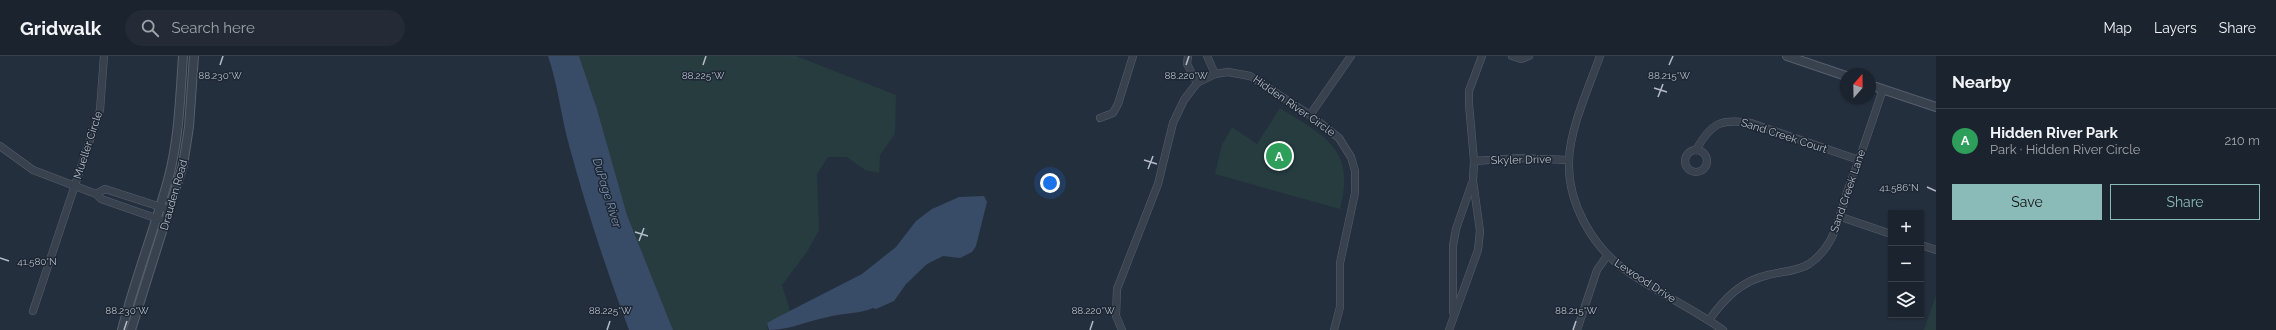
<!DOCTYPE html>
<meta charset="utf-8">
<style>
body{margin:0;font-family:Raleway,sans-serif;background:#242b36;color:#f1f3f6}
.controls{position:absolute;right:12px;bottom:12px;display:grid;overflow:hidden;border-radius:0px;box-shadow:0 1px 3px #0004}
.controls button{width:36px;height:36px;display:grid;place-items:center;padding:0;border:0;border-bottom:1px solid #39404a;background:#1b232e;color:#f1f3f6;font:20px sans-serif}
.compass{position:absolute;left:1840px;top:12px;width:36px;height:36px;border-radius:50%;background:#1b232e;box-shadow:0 1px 3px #0004;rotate:20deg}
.you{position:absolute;left:1050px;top:127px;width:14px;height:14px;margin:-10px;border:3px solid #fff;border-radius:50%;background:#1a73e8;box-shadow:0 0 0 6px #1a73e833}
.badge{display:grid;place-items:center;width:26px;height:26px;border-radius:50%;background:#8bbbb9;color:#fff;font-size:13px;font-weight:700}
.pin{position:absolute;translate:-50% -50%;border:2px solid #fff;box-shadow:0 1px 4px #0006}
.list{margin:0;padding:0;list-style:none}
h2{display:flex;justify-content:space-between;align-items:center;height:52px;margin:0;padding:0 16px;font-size:17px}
h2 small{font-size:13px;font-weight:400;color:#a0a4aa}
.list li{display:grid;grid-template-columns:26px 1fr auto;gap:12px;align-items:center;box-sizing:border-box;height:64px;padding:0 16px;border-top:1px solid #39404a}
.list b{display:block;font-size:15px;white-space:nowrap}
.list p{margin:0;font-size:13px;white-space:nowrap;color:#a0a4aa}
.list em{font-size:13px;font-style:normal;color:#a0a4aa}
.actions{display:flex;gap:8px;padding:12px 16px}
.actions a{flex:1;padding:9px 0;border:1px solid #8bbbb9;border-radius:0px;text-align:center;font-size:14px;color:#8bbbb9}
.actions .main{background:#8bbbb9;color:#111}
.icon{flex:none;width:22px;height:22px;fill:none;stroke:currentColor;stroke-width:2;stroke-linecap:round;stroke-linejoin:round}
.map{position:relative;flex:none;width:1936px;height:274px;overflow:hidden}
header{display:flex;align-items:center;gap:24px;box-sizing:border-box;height:56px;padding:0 20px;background:#1b232e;border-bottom:1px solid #39404a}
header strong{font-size:19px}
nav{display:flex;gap:22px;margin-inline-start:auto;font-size:14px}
.search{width:280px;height:36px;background:#242b36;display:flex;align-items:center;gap:10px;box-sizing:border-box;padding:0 14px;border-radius:22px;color:#a0a4aa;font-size:15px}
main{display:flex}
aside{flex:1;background:#1b232e}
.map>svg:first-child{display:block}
.green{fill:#263c3f}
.water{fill:#394c67}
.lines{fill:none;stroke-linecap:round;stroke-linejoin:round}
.minor-casing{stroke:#565f6c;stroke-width:8}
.tertiary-casing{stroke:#565f6c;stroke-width:10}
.minor{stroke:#38414e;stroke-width:7}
.tertiary{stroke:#38414e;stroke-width:8}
.ticks{fill:none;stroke:#b4bcc9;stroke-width:1.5}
.labels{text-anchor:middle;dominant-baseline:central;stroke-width:3;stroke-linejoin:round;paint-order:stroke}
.street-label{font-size:11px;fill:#b4bcc9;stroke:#1d2633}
.water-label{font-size:12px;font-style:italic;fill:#7c92b1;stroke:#1d2633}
.ticks-label{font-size:10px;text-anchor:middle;fill:#b4bcc9;stroke:#1d2633;stroke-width:3;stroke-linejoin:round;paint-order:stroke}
</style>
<header>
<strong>Gridwalk</strong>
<div class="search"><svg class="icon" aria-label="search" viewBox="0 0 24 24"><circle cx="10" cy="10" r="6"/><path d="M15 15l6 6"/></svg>Search here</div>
<nav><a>Map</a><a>Layers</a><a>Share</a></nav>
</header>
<main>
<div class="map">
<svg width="1936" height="274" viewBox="0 0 1936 274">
<rect width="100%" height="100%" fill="#242f3e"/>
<!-- green -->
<g class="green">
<polygon points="579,0 796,0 896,39 895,78 880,99 879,117 865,114 847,101 828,101 817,118 819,174 807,196 782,229 790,255 767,267 768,274 673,274 627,159 597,53"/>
<path d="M1280,52C1325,81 1356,92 1340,153L1215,118L1222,89L1232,71L1257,88Z"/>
<polygon points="1936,239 1936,274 1924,274"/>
</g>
<!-- water -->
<g class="water">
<path d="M548,0H579L597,53L627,159L673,274H629C606,213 586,152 569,89C561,60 558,29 548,0Z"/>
<path d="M984,140L987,146L976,190L972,196L960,202L943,200L927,208L906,228L894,245L876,253L873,252C859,258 842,257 828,261C807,265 790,274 769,274L767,267L776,262L862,218L896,191L916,165L932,153L959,141Z"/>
</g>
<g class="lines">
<defs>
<g id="minor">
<polyline points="1188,0 1187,8 1197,27"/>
<polyline points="1207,0 1215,18"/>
<polyline points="1512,0 1521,3 1529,0"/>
<path d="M1600,0C1589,31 1570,72 1569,104C1567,147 1593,192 1627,215C1658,237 1692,252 1723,274"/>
<polyline points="1310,59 1351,0"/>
<polyline points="1100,62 1113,57 1118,48 1133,0"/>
<polyline points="0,90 33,114 96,138 101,143 161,164"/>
<circle cx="1696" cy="105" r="11"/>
<path d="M1696,94C1711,67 1721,62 1751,67L1859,104"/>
<polyline points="1474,105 1520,102 1569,104"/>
<polyline points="96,138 105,133 170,154"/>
<polyline points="1841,161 1891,178"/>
<polyline points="1921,189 1936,194"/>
<polyline points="33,255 100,54 104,0"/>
<polyline points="1453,256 1453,190 1456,173 1472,127"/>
<path d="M1709,264C1724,243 1741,225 1768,219C1782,215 1796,216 1809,208C1837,189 1838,160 1849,131C1861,99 1872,66 1883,33"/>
<polyline points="1122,274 1116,260 1117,233 1158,128 1173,67 1184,44 1197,27 1215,18 1228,16 1250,20 1310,59 1339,82 1351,101 1355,115 1355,137 1340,207 1340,251 1334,274"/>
<polyline points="1449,274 1478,194 1480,175 1473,125 1474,105 1469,48 1469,35 1482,0"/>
<polyline points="1577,274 1597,214 1607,200"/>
</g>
<g id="tertiary">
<polyline points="1787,0 1846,20"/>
<polyline points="1870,29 1936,51"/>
<path d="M122,274C135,223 154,175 168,124C179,84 180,42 183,0"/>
<polyline points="131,274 183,109 189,71 194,0"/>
</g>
</defs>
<!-- minor casing -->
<use href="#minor" class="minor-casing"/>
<!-- tertiary casing -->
<use href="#tertiary" class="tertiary-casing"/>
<!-- minor -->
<use href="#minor" class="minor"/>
<!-- tertiary -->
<use href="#tertiary" class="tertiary"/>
</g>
<!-- ticks -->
<path class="ticks" d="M220,9L223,0M703,9L706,0M1186,9L1189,0M1669,9L1673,0M1654,32L1667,36M1658,41L1663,28M1144,104L1157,108M1148,113L1153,100M1927,131L1936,135M635,176L648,180M639,185L644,172M0,202L9,205M124,274L127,265M607,274L610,265M1090,274L1093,265M1573,274L1576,265"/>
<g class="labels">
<!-- street labels -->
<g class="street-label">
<text transform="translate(1294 50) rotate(35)">Hidden River Circle</text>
<text transform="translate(1784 80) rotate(18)">Sand Creek Court</text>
<text transform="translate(88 89) rotate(-72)">Mueller Circle</text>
<text transform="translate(1521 104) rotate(-1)">Skyler Drive</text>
<text transform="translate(1848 135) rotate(-71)">Sand Creek Lane</text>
<text transform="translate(174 139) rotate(-74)">Drauden Road</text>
<text transform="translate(1645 225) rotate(33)">Lewood Drive</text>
</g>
<!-- water labels -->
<g class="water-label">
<text transform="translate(607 137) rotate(73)">DuPage River</text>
</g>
</g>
<g class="ticks-label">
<text x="220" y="23">88.230°W</text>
<text x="703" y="23">88.225°W</text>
<text x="1186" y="23">88.220°W</text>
<text x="1669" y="23">88.215°W</text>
<text x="1899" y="135">41.586°N</text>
<text x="37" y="209">41.580°N</text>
<text x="127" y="258">88.230°W</text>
<text x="610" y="258">88.225°W</text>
<text x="1093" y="258">88.220°W</text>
<text x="1576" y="258">88.215°W</text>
</g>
</svg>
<div class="controls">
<button>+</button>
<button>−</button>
<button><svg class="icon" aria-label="layers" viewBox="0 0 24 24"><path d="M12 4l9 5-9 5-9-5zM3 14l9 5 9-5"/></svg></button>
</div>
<svg class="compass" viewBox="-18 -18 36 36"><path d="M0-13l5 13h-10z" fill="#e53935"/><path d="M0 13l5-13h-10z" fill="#a0a4aa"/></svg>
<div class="you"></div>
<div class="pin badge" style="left:1279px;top:100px;background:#2e9e5b">A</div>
</div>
<aside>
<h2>Nearby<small></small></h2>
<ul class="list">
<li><span class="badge" style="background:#2e9e5b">A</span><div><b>Hidden River Park</b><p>Park · Hidden River Circle</p></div><em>210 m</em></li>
</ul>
<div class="actions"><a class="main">Save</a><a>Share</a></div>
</aside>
</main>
